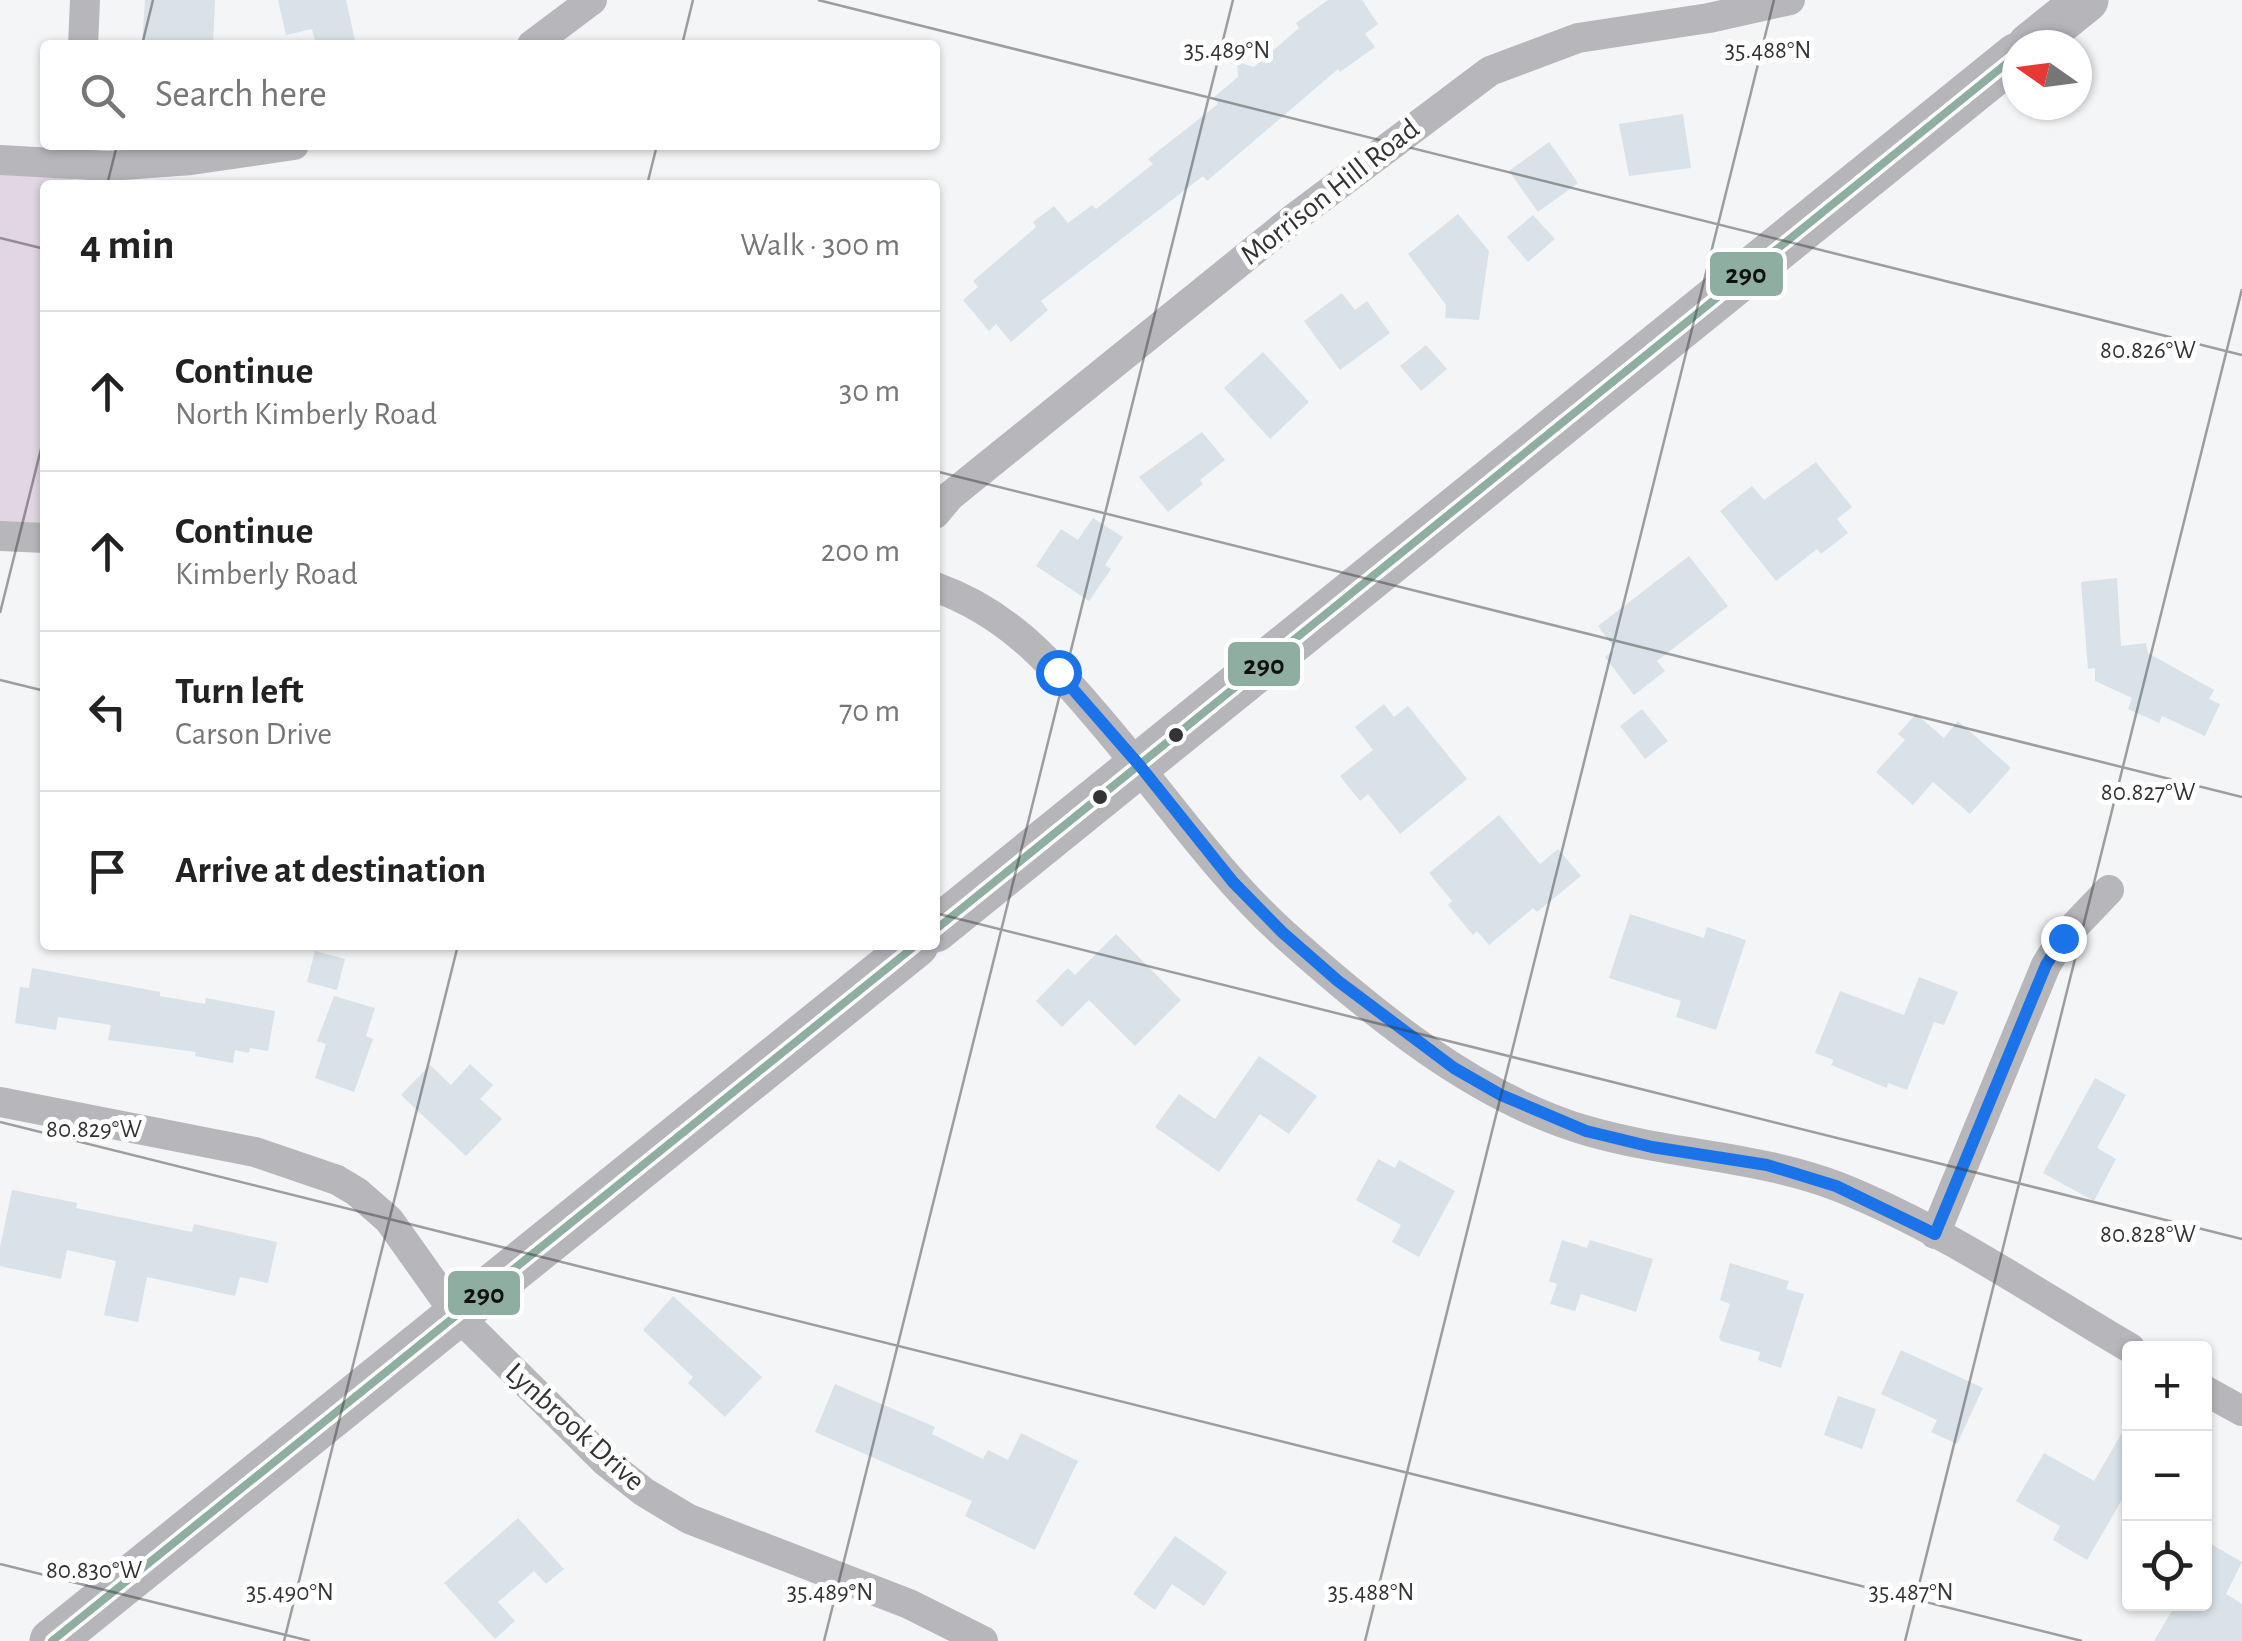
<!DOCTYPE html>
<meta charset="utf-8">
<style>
body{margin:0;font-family:"Alegreya Sans",sans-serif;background:#f2f2f2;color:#222}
.controls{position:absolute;right:30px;bottom:30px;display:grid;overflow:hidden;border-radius:10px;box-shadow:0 2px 8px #0004}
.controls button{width:90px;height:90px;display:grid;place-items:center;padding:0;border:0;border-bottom:2px solid #e0e0e0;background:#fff;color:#222;font:50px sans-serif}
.compass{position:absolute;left:2002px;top:30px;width:90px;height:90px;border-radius:50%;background:#fff;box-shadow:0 2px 8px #0004;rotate:284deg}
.stop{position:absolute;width:30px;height:30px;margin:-22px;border:8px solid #1a73e8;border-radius:50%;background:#fff}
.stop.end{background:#1a73e8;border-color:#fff;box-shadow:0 2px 10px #0008}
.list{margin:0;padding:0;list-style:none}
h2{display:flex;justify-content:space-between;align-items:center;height:130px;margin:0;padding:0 40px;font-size:42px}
h2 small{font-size:32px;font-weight:400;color:#767676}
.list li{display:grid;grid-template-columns:65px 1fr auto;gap:30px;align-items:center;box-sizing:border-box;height:160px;padding:0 40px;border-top:2px solid #e0e0e0}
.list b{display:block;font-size:38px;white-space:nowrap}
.list p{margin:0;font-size:32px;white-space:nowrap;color:#767676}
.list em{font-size:32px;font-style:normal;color:#767676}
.icon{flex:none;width:55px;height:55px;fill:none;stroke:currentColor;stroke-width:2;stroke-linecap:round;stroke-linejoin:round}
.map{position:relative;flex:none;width:2242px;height:1641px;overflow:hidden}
.search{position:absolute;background:#fff;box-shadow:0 2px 8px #0004;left:40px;top:40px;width:900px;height:110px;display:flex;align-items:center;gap:25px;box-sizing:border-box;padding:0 35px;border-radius:10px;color:#767676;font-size:38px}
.panel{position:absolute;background:#fff;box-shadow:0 2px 8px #0004;left:40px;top:180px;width:900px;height:770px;border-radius:10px}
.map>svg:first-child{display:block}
.green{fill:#e1d6e4}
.building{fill:#d9e2e8}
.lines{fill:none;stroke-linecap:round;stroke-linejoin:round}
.street{stroke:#b7b6bb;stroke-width:30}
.secondary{stroke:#b6b5ba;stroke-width:45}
.bus-1-casing{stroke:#fff;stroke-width:15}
.bus-1{stroke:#8faea2;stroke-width:8}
.route{stroke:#1a73e8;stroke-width:12}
.ticks{fill:none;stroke:#323334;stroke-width:2.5;stroke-opacity:0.45}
.bus-dot{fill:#323334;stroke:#fff;stroke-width:4}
.labels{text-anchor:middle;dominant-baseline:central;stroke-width:10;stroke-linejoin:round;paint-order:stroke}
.street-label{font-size:30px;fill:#323334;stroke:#fff}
.ticks-label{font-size:25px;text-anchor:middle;fill:#323334;stroke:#fff;stroke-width:10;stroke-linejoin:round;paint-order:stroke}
.line-badge{stroke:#fff;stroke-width:4}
.pale-badge-label{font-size:28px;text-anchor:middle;font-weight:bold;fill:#111}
</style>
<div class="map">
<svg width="2242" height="1641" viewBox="0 0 2242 1641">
<rect width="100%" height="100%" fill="#f4f5f6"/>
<!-- green -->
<polygon class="green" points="0,165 73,167 73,185 45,185 45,533 0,532"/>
<!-- building -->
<g class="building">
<polygon points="145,0 215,0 213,45 142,45"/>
<polygon points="278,0 346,0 356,45 316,45 312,29 286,35"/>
<polygon points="1328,0 1362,0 1378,24 1365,34 1375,47 1340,72 1338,69 1207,181 1203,176 1041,301 1048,310 1011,342 996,324 989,331 963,300 978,287 973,281 1036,227 1033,222 1054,206 1068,223 1092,205 1096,209 1153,164 1148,159 1218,104 1213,98 1238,77 1237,62 1254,67 1299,28 1296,23"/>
<polygon points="1683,114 1691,168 1629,176 1619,124"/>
<polygon points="1549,142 1578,183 1538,212 1509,171"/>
<polygon points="1458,214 1489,251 1479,320 1445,318 1446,305 1408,254"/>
<polygon points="1533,215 1555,239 1528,262 1507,237"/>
<polygon points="1342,293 1355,310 1367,301 1390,333 1340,370 1304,321"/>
<polygon points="1426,345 1447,369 1421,391 1400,366"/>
<polygon points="1263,352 1309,402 1270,439 1224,388"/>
<polygon points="1202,432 1225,460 1200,480 1203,484 1168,512 1139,477"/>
<polygon points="1816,462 1852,507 1837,519 1848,533 1821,554 1817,549 1776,581 1720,511 1752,486 1764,500"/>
<polygon points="1093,518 1123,537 1105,565 1111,569 1089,601 1036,566 1061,529 1078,540"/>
<polygon points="1689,556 1728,606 1657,661 1665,671 1634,695 1605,657 1615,649 1598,626"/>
<polygon points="2117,578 2121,646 2146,643 2148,653 2214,690 2209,699 2220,704 2205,736 2162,716 2159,723 2128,709 2132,698 2095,681 2095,668 2088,669 2081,582"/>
<polygon points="1384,704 1394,717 1408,706 1467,779 1400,834 1368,794 1360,801 1340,776 1373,750 1355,727"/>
<polygon points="1642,709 1668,741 1645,759 1620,726"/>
<polygon points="1916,714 1944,738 1958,721 2011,768 1970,814 1933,782 1913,805 1876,772 1905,740 1898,734"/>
<polygon points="1499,815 1540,864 1558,849 1581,876 1537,912 1533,908 1489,945 1477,931 1473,935 1448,905 1452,901 1429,873"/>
<polygon points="1630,914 1704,938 1707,927 1746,940 1716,1030 1676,1017 1681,1001 1609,978"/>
<polygon points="1116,934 1181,1000 1135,1046 1089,1000 1062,1027 1036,1001 1068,968 1075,975"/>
<polygon points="315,951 345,959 337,990 307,982"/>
<polygon points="32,968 160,992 160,996 205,1004 206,998 275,1011 268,1051 250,1048 249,1053 235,1050 233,1063 195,1056 196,1052 108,1040 111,1025 58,1017 56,1030 15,1023 20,987 29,988"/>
<polygon points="1919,977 1958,992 1944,1025 1934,1022 1907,1090 1888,1083 1887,1088 1831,1065 1834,1060 1815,1053 1840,991 1904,1015"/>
<polygon points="334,996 375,1008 366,1036 373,1039 354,1092 315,1078 326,1044 317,1041"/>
<polygon points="1259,1056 1317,1096 1289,1134 1260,1114 1219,1172 1155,1127 1179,1094 1215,1119"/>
<polygon points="470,1064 493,1085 480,1099 502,1119 466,1156 401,1095 430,1065 451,1085"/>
<polygon points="2095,1078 2126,1095 2097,1148 2116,1159 2094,1201 2043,1173"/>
<polygon points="1378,1159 1395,1168 1399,1160 1455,1191 1419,1257 1392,1242 1401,1225 1356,1200"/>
<polygon points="12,1190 77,1203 76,1208 192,1232 194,1224 277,1242 268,1283 240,1277 235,1296 147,1277 138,1322 104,1315 116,1261 67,1250 61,1279 0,1266 0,1247"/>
<polygon points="1562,1240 1587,1248 1590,1240 1653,1259 1636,1312 1581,1294 1575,1311 1550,1304 1557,1284 1549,1281"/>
<polygon points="1730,1263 1789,1281 1786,1289 1804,1294 1781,1368 1758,1360 1760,1352 1721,1341 1719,1337 1730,1304 1720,1300"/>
<polygon points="673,1296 762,1377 725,1417 688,1383 693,1377 643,1330"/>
<polygon points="1901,1350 1983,1388 1957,1444 1931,1432 1937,1420 1881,1394"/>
<polygon points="835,1384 935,1427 932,1434 983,1459 988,1450 1008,1460 1021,1433 1078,1461 1035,1550 965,1516 972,1501 815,1432"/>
<polygon points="1838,1396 1876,1409 1862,1449 1824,1435"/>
<polygon points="2130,1419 2130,1486 2087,1560 2053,1540 2060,1526 2016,1501 2044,1453 2094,1481"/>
<polygon points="518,1518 564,1569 546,1584 534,1571 498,1602 515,1621 495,1639 444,1583"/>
<polygon points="1175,1536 1227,1572 1204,1606 1172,1584 1155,1610 1133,1594"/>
<polygon points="2204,1540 2242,1562 2226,1594 2242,1604 2242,1641 2154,1641 2176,1604 2204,1604"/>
</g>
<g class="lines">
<!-- street -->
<g class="street">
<polyline points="83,45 85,0"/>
<polyline points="532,45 592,0"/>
<polyline points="0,160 109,166 191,160 294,145"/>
<polyline points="935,514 950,496 1293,219 1490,71 1578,38 1709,18 1790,0"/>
<polyline points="0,536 45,538"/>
<path d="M935,587C1005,612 1046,657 1093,712C1157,785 1213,870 1285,935C1371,1012 1476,1099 1588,1131C1671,1155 1759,1156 1839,1187C1942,1228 2036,1293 2130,1348"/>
<polyline points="0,1102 255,1152 337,1180 357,1192 389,1220 455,1313 606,1462 644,1492 689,1519 909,1604 983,1641"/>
<polyline points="1935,1234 2046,965 2063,938 2109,890"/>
<polyline points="2204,1390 2242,1411"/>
</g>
<!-- secondary -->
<g class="secondary">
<polyline points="2030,45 2086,0"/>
<polyline points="935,930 2017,55"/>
<polyline points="52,1641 916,945"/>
</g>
<defs>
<g id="bus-1">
<polyline points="935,930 2017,55"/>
<polyline points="52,1641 916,945"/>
</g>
</defs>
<!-- bus-1 casing -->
<use href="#bus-1" class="bus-1-casing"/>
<!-- bus-1 -->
<use href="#bus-1" class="bus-1"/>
</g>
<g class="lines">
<!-- route -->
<polyline class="route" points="1058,672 1140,766 1233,882 1282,932 1338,981 1454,1068 1501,1095 1586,1131 1652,1147 1767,1165 1836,1186 1935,1234 2046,965 2063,938"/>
</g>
<!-- ticks -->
<path class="ticks" d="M818,0L2242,355M142,45L153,0M682,45L693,0M107,185L117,145M647,185L657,145M0,238L45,249M935,471L2242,797M0,613L45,433M0,680L45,691M935,913L2242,1239M0,1122L2082,1641M0,1564L310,1641M284,1641L458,945M824,1641L1233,0M1365,1641L1774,0M1905,1641L2242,289"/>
<!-- markers -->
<g class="bus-dot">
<circle cx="1176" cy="735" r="9"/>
<circle cx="1100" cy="797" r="9"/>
</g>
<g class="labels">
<!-- street labels -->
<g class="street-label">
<text transform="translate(1330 192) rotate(-38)">Morrison Hill Road</text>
<text transform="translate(575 1427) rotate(42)">Lynbrook Drive</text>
</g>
</g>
<g class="ticks-label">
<text x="1227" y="58">35.489°N</text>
<text x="1768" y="58">35.488°N</text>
<text x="2148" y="358">80.826°W</text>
<text x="2148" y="800">80.827°W</text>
<text x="94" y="1137">80.829°W</text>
<text x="2148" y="1242">80.828°W</text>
<text x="94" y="1578">80.830°W</text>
<text x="290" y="1600">35.490°N</text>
<text x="830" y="1600">35.489°N</text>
<text x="1371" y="1600">35.488°N</text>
<text x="1911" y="1600">35.487°N</text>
</g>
<g class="line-badge">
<rect x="1708" y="250" width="77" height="48" rx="10" fill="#8faea2"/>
<rect x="1226" y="640" width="76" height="48" rx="10" fill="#8faea2"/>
<rect x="446" y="1269" width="76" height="48" rx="10" fill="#8faea2"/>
</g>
<g class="pale-badge-label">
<text x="1746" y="283">290</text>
<text x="1264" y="674">290</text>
<text x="484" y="1303">290</text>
</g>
</svg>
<div class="controls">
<button>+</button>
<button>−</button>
<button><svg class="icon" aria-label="locate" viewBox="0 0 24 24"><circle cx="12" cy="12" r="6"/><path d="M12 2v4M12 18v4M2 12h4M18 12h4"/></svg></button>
</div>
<svg class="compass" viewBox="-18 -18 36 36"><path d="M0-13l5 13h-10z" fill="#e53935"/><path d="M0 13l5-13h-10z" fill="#767676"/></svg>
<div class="stop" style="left:1058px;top:672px"></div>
<div class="stop end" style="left:2063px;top:938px"></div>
<div class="search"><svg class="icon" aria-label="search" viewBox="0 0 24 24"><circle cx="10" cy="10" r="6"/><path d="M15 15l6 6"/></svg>Search here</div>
<section class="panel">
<h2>4 min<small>Walk · 300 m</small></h2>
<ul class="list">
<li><svg class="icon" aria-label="ahead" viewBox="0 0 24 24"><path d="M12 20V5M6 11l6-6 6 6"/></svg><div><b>Continue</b><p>North Kimberly Road</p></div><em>30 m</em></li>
<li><svg class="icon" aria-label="ahead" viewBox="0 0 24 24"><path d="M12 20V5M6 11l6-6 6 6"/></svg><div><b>Continue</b><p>Kimberly Road</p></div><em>200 m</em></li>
<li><svg class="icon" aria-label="left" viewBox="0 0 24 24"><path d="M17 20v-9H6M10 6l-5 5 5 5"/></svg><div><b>Turn left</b><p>Carson Drive</p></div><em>70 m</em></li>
<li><svg class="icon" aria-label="arrive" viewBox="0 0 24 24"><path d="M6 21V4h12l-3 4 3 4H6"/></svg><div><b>Arrive at destination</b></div></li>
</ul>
</section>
</div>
